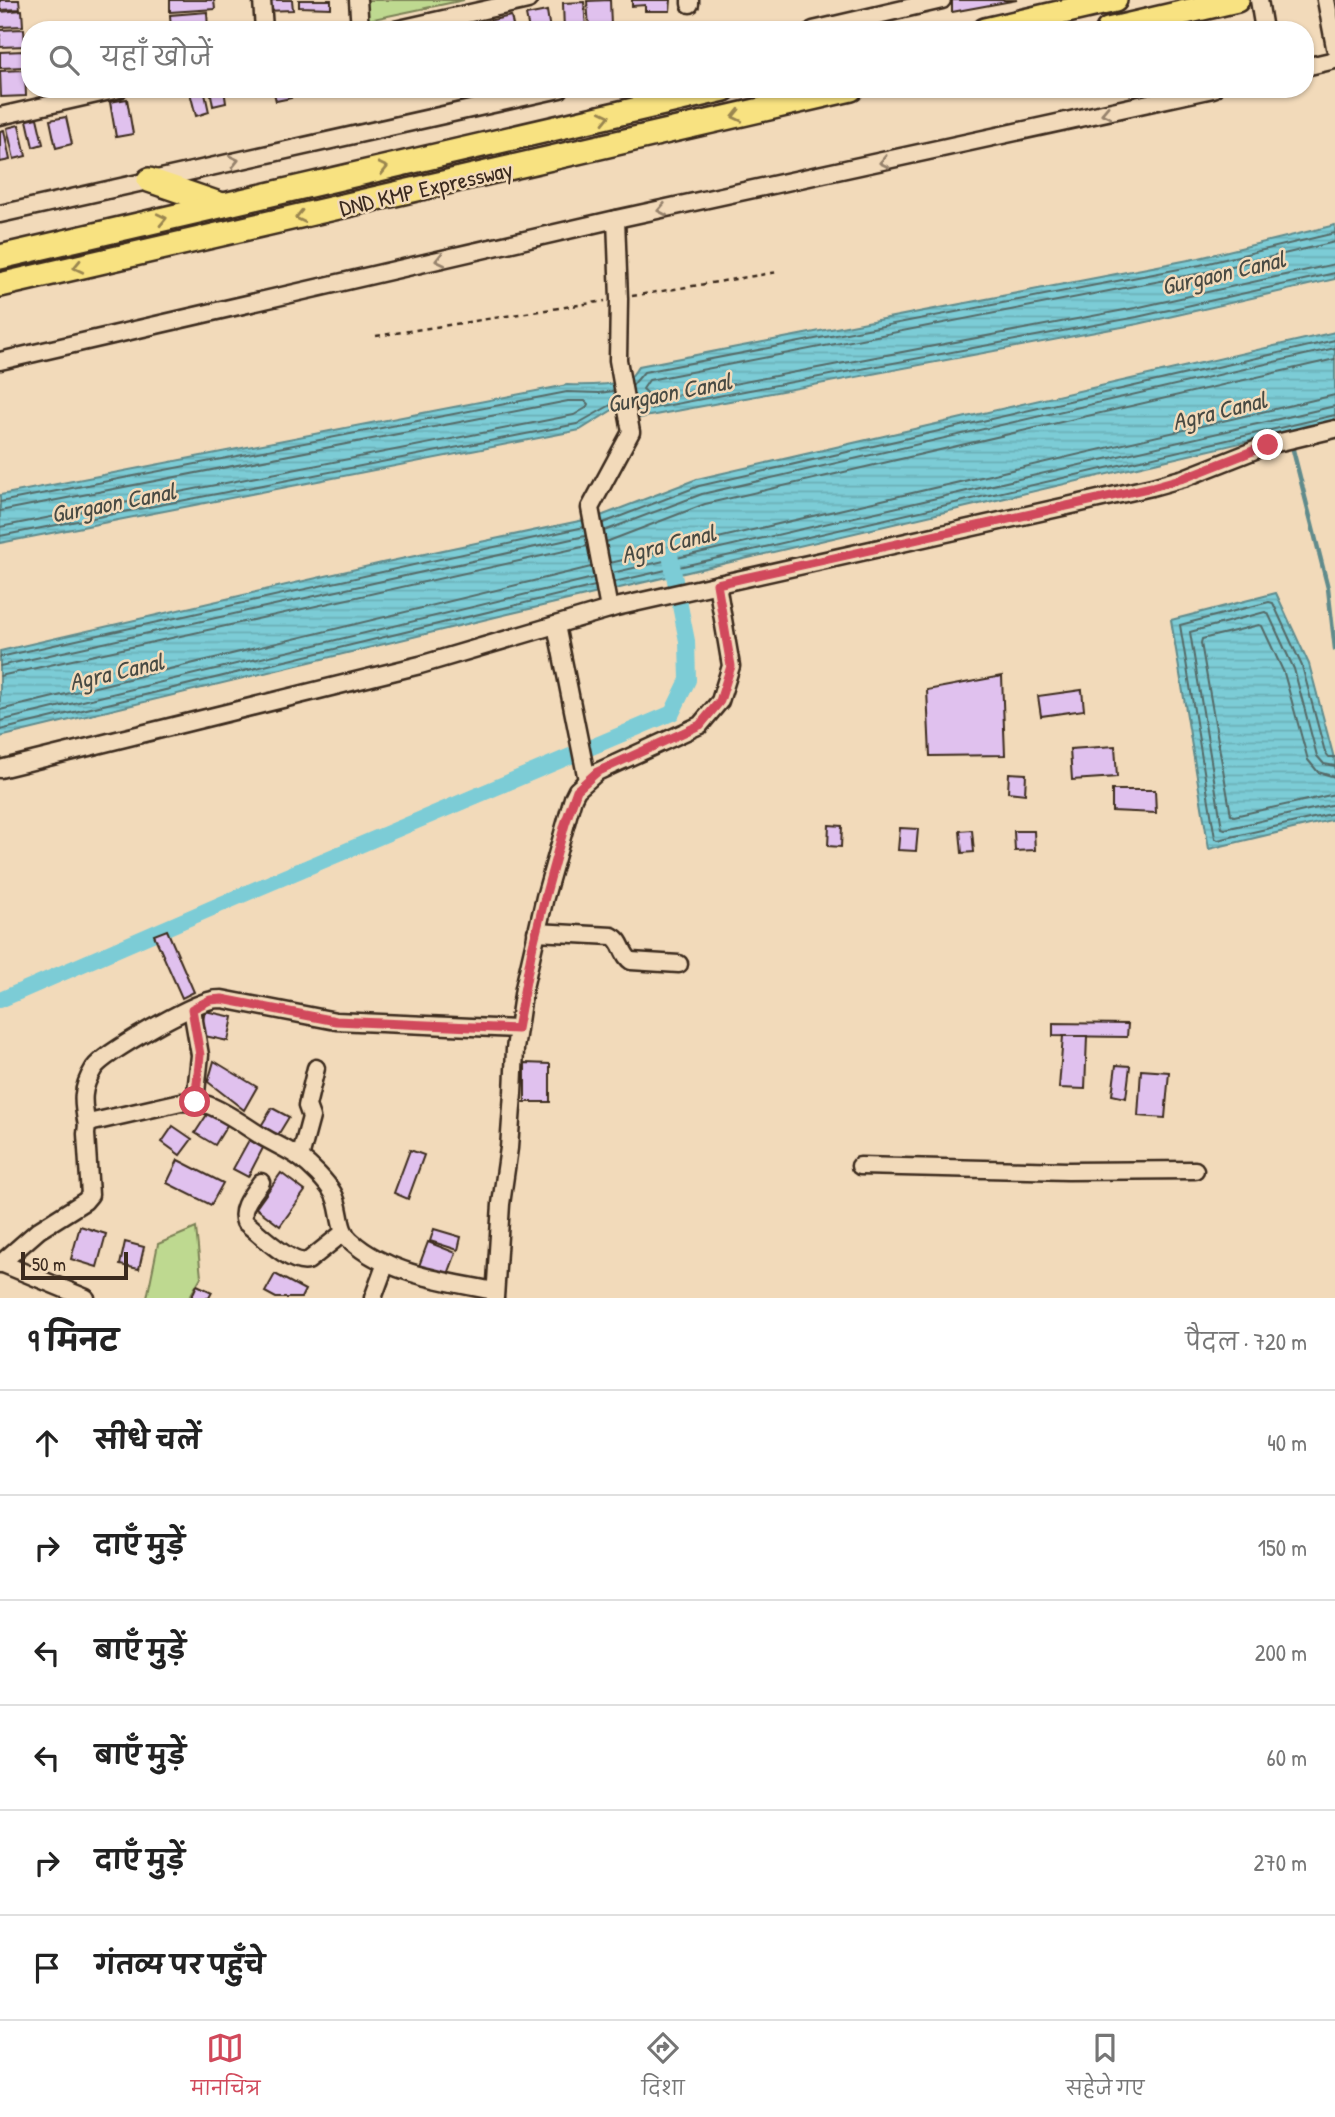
<!DOCTYPE html>
<html lang="hi">
<meta charset="utf-8">
<style>
body{margin:0;font-family:"Patrick Hand","Playpen Sans Deva",sans-serif;background:#f2f2f2;color:#222}
.scale{position:absolute;left:21px;bottom:18px;width:107px;box-sizing:border-box;padding-left:7px;border:4px solid #3b2a1e;border-top:0;font-size:19px;line-height:24px;white-space:nowrap;color:#3b2a1e;-webkit-text-stroke:5px #f2daba;paint-order:stroke}
.stop{position:absolute;width:21px;height:21px;margin:-16px;border:5px solid #d1495b;border-radius:50%;background:#fff}
.stop.end{background:#d1495b;border-color:#fff;box-shadow:0 2px 7px #0008}
.list{margin:0;padding:0;list-style:none}
h2{display:flex;justify-content:space-between;align-items:center;height:91px;margin:0;padding:0 28px;font-size:30px}
h2 small{font-size:23px;font-weight:400;color:#767676}
.list li{display:grid;grid-template-columns:46px 1fr auto;gap:21px;align-items:center;box-sizing:border-box;height:105px;padding:0 28px;border-top:2px solid #e0e0e0}
.list b{display:block;font-size:26px;white-space:nowrap}
.list em{font-size:23px;font-style:normal;color:#767676}
.icon{flex:none;width:38px;height:38px;fill:none;stroke:currentColor;stroke-width:2;stroke-linecap:round;stroke-linejoin:round}
.map{position:relative;flex:none;width:1335px;height:1298px;overflow:hidden}
.search{position:absolute;background:#fff;box-shadow:0 2px 5px #0004;left:21px;right:21px;top:21px;height:77px;display:flex;align-items:center;gap:18px;box-sizing:border-box;padding:0 24px;border-radius:28px;color:#767676;font-size:26px}
.sheet{height:721px;background:#fff}
nav{display:flex;justify-content:space-around;align-items:center;box-sizing:border-box;height:98px;border-top:2px solid #e0e0e0;background:#fff;font-size:19px;color:#767676}
nav a{display:grid;justify-items:center;gap:4px}
nav .on{color:#d1495b}
.map>svg:first-child{display:block}
.park{fill:#bed990;stroke:#7c8257;stroke-width:2}
.water{fill:url(#water-rules);stroke:#618b8c;stroke-width:2}
.lines{fill:none;stroke-linecap:round;stroke-linejoin:round}
.shore{stroke:#556b68;stroke-width:2}
.stream{stroke:#618b8c;stroke-width:4.5}
.canal{stroke:#7bccd6;stroke-width:16}
.building{fill:#e0c1ee;stroke:#3b2a1e;stroke-width:2}
.minor-casing{stroke:#3b2a1e;stroke-width:21}
.highway-casing{stroke:#3b2a1e;stroke-width:28}
.path{stroke:#3b2a1e;stroke-width:2.5;stroke-dasharray:5 5;stroke-linecap:butt}
.minor{stroke:#f2daba;stroke-width:16}
.highway{stroke:#f8e281;stroke-width:23}
.oneway{stroke:#96826c}
.oneway2{stroke:#9a8650}
.route{stroke:#d1495b;stroke-width:9}
.labels{text-anchor:middle;dominant-baseline:central;stroke-width:5;stroke-linejoin:round;paint-order:stroke}
.street-label{font-size:23px;fill:#3b2a1e;stroke:#f2daba}
.water-label{font-size:24px;font-style:italic;fill:#484a43;stroke:#f2daba}
</style>
<div class="map">
<svg width="1335" height="1298" viewBox="0 0 1335 1298">
<defs>
<pattern id="water-rules" width="6" height="5" patternUnits="userSpaceOnUse" patternTransform="scale(1.75)"><rect width="6" height="5" fill="#7bccd6"/><path d="M0 2.5h6" fill="none" stroke="#6bafb7"/></pattern>
</defs>
<rect width="100%" height="100%" fill="#f2daba"/>
<filter id="ink" filterUnits="userSpaceOnUse"><feTurbulence type="fractalNoise" baseFrequency=".0143" numOctaves="2"/><feDisplacementMap in="SourceGraphic" scale="14" xChannelSelector="R" yChannelSelector="G"/><feConvolveMatrix kernelMatrix="1 2 1 2 8 2 1 2 1" color-interpolation-filters="sRGB"/></filter>
<g filter="url(#ink)">
<!-- park -->
<g class="park">
<polygon points="363,0 464,0 364,21"/>
<polygon points="196,1228 201,1277 189,1298 147,1298 158,1244"/>
</g>
<!-- water -->
<g class="water">
<path d="M1335,225V279L1138,324L639,418L637,405L614,409L580,430L0,543V495L567,385C588,386 607,385 628,381L639,366L1199,258Z"/>
<polygon points="1335,332 1335,421 508,614 0,737 0,651 382,563 598,517 697,479"/>
<polygon points="1276,593 1309,664 1335,762 1335,819 1209,849 1171,620"/>
</g>
<g class="lines">
<!-- shore -->
<g class="shore">
<polyline points="1335,242 1202,273 649,380 643,389 654,399 1135,308 1335,264"/>
<polyline points="632,386 644,372 1200,265 1335,233"/>
<polyline points="635,398 641,400 645,408 649,409 1137,317 1335,273"/>
<polyline points="0,502 567,392 599,393 614,391"/>
<polyline points="0,511 568,401 585,401 588,404 586,408 574,415 0,527"/>
<polyline points="603,523 699,486 1335,340"/>
<polyline points="604,531 702,494 1335,348"/>
<polyline points="0,536 577,424 616,402"/>
<polyline points="606,542 705,504 1335,359"/>
<polyline points="610,563 1335,395"/>
<polyline points="612,573 1335,406"/>
<polyline points="614,582 1335,415"/>
<polyline points="0,657 584,527"/>
<polyline points="0,666 585,536"/>
<polyline points="0,676 587,546"/>
<polyline points="0,710 591,567"/>
<polyline points="0,721 593,578"/>
<polyline points="0,730 595,586"/>
<polyline points="1335,757 1329,757 1325,752 1302,666 1273,603 1269,602 1180,625 1215,838 1218,840 1335,813"/>
<polyline points="1335,766 1324,764 1317,756 1294,669 1268,613 1265,612 1190,632 1222,828 1225,829 1335,804"/>
<polyline points="1335,777 1318,772 1308,760 1284,673 1262,626 1259,625 1202,639 1201,643 1231,815 1234,816 1335,794"/>
</g>
<!-- stream -->
<polyline class="stream" points="1291,442 1328,588 1335,649"/>
<!-- canal -->
<polyline class="canal" points="0,1000 256,889 672,713 688,680 687,641 670,555"/>
</g>
<!-- building -->
<g class="building">
<polygon points="0,0 19,0 20,9 0,10"/>
<polygon points="170,0 214,0 215,9 170,12"/>
<polygon points="263,0 292,0 293,10 264,11"/>
<polygon points="299,0 331,0 331,8 299,7"/>
<polygon points="610,0 611,26 589,27 587,1"/>
<polygon points="632,0 671,0 670,11 645,11 645,5 632,6"/>
<polygon points="952,0 1017,0 952,12"/>
<polygon points="584,2 586,29 564,30 563,3"/>
<polygon points="22,10 23,26 0,27 0,12"/>
<polygon points="547,11 550,30 529,30 526,15"/>
<polygon points="207,12 208,30 171,30 170,15"/>
<polygon points="511,16 514,30 490,30 488,21"/>
<polygon points="480,22 482,30 470,30 469,24"/>
<polygon points="24,29 25,46 0,47 0,30"/>
<polygon points="24,51 25,67 0,68 0,52"/>
<polygon points="25,70 26,96 1,97 0,71"/>
<polygon points="189,89 204,89 209,112 196,116"/>
<polygon points="210,89 224,89 226,103 213,106"/>
<polygon points="273,89 289,89 291,98 276,101"/>
<polygon points="305,89 323,89 324,92 306,96"/>
<polygon points="127,99 133,134 116,137 110,102"/>
<polygon points="66,117 72,144 56,148 50,120"/>
<polygon points="37,118 43,144 33,147 27,120"/>
<polygon points="19,125 26,156 14,159 7,128"/>
<polygon points="4,130 10,160 0,162 0,131"/>
<polygon points="1002,676 1005,755 930,756 927,690"/>
<polygon points="1082,690 1084,710 1041,716 1038,696"/>
<polygon points="1115,746 1117,777 1072,780 1070,749"/>
<polygon points="1009,773 1026,774 1025,794 1008,792"/>
<polygon points="1112,790 1155,790 1156,813 1112,811"/>
<polygon points="829,825 842,826 841,847 828,846"/>
<polygon points="900,828 918,829 916,851 898,850"/>
<polygon points="972,830 974,852 962,853 960,831"/>
<polygon points="1014,831 1034,831 1035,850 1015,851"/>
<polygon points="167,930 194,992 182,998 154,935"/>
<polygon points="205,1011 233,1017 228,1041 200,1035"/>
<polygon points="1053,1023 1128,1024 1127,1037 1053,1036"/>
<polygon points="1063,1036 1087,1036 1085,1089 1059,1088"/>
<polygon points="214,1061 257,1087 244,1110 208,1082"/>
<polygon points="525,1063 550,1064 550,1102 525,1102"/>
<polygon points="1116,1065 1130,1066 1126,1098 1112,1095"/>
<polygon points="1141,1070 1169,1072 1165,1118 1138,1116"/>
<polygon points="272,1108 289,1117 278,1135 261,1126"/>
<polygon points="210,1110 229,1122 215,1145 195,1133"/>
<polygon points="173,1126 192,1139 180,1155 162,1142"/>
<polygon points="249,1140 263,1148 248,1177 233,1169"/>
<polygon points="410,1150 424,1155 408,1199 394,1193"/>
<polygon points="178,1160 223,1183 211,1205 167,1183"/>
<polygon points="281,1173 305,1191 280,1226 256,1208"/>
<polygon points="80,1226 106,1234 97,1267 71,1259"/>
<polygon points="434,1229 461,1237 458,1250 430,1241"/>
<polygon points="125,1242 144,1247 139,1269 120,1265"/>
<polygon points="428,1242 456,1253 447,1277 419,1266"/>
<polygon points="275,1274 305,1290 301,1298 276,1298 265,1292"/>
<polygon points="197,1285 212,1292 209,1298 191,1298"/>
</g>
<g class="lines">
<defs>
<g id="minor">
<polyline points="262,0 264,30"/>
<polyline points="358,0 360,30"/>
<polyline points="690,0 690,4"/>
<polyline points="1259,0 1264,30"/>
<polyline points="1326,0 1335,47"/>
<polyline points="395,30 528,0"/>
<polyline points="813,30 942,0"/>
<polyline points="1305,67 1335,60"/>
<polyline points="0,116 119,89"/>
<polyline points="0,214 560,89"/>
<polyline points="0,361 616,219 1213,89"/>
<polyline points="609,609 590,508 631,432 618,360 619,299 616,219"/>
<polyline points="556,625 587,780"/>
<polyline points="0,769 420,665 616,607 1152,487 1184,478 1268,445 1335,429"/>
<path d="M536,932L612,936C623,941 621,954 631,961L679,964"/>
<polyline points="192,1009 200,1055 195,1102"/>
<path d="M87,1125C82,1101 81,1089 94,1068C105,1052 192,1004 212,1000C215,999 219,999 222,999L336,1021L517,1029"/>
<polyline points="300,1158 311,1117 307,1106 316,1068"/>
<polyline points="860,1166 1068,1171 1195,1170"/>
<path d="M261,1182C253,1194 239,1208 245,1222C259,1233 291,1266 308,1261L343,1233"/>
<polyline points="1,1263 86,1298"/>
<path d="M0,1264L39,1230L85,1201L90,1195L86,1134L87,1125L93,1122L181,1102C190,1102 199,1102 208,1105C227,1112 245,1126 263,1137C275,1144 289,1150 300,1158C311,1166 326,1181 333,1193C342,1208 337,1229 351,1241C387,1274 448,1282 495,1291"/>
<polyline points="373,1298 386,1263"/>
<polyline points="495,1298 501,1204 509,1148 513,1093 515,1049 524,988 545,897 573,798 577,790 597,772 700,725 720,701 731,666 717,584"/>
</g>
<g id="highway">
<polyline points="985,30 1115,0"/>
<polyline points="1108,30 1237,0"/>
<polyline points="149,180 222,205"/>
<polyline points="0,257 724,89"/>
<polyline points="0,285 851,89"/>
</g>
</defs>
<!-- minor casing -->
<use href="#minor" class="minor-casing"/>
<!-- highway casing -->
<use href="#highway" class="highway-casing"/>
<!-- path -->
<g class="path">
<polyline points="632,296 778,272"/>
<polyline points="376,336 605,301"/>
</g>
<!-- minor -->
<use href="#minor" class="minor"/>
<!-- highway -->
<use href="#highway" class="highway"/>
</g>
<!-- one-way arrows -->
<defs><path id="oneway-chevron" d="M-2-3.5L2.5 0L-2 3.5" fill="none" stroke-width="1.6" stroke-linecap="round" stroke-linejoin="round" transform="scale(1.75)"/></defs>
<g class="oneway">
<use href="#oneway-chevron" transform="translate(1106 113) rotate(168)"/>
<use href="#oneway-chevron" transform="translate(234 161) rotate(-13)"/>
<use href="#oneway-chevron" transform="translate(884 162) rotate(168)"/>
<use href="#oneway-chevron" transform="translate(662 210) rotate(169)"/>
<use href="#oneway-chevron" transform="translate(440 260) rotate(167)"/>
</g>
<g class="oneway2">
<use href="#oneway-chevron" transform="translate(737 116) rotate(167)"/>
<use href="#oneway-chevron" transform="translate(605 117) rotate(-13)"/>
<use href="#oneway-chevron" transform="translate(383 168) rotate(-13)"/>
<use href="#oneway-chevron" transform="translate(300 217) rotate(167)"/>
<use href="#oneway-chevron" transform="translate(162 219) rotate(-13)"/>
<use href="#oneway-chevron" transform="translate(78 267) rotate(167)"/>
</g>
</g>
<g class="lines" filter="url(#ink)">
<!-- route -->
<polyline class="route" points="195,1102 200,1055 192,1009 210,1000 222,999 336,1021 517,1029 532,949 545,897 565,824 577,790 597,772 700,725 720,701 731,666 717,584 1152,487 1184,478 1268,445"/>
</g>
<g class="labels">
<!-- street labels -->
<g class="street-label">
<text transform="translate(426 188) rotate(-13)">DND KMP Expressway</text>
</g>
<!-- water labels -->
<g class="water-label">
<text transform="translate(1223 272) rotate(-13)">Gurgaon Canal</text>
<text transform="translate(669 392) rotate(-11)">Gurgaon Canal</text>
<text transform="translate(1219 410) rotate(-14)">Agra Canal</text>
<text transform="translate(113 502) rotate(-11)">Gurgaon Canal</text>
<text transform="translate(668 543) rotate(-14)">Agra Canal</text>
<text transform="translate(116 671) rotate(-13)">Agra Canal</text>
</g>
</g>
</svg>
<div class="scale">50 m</div>
<div class="stop" style="left:195px;top:1102px"></div>
<div class="stop end" style="left:1268px;top:445px"></div>
<div class="search"><svg class="icon" aria-label="search" viewBox="0 0 24 24"><circle cx="10" cy="10" r="6"/><path d="M15 15l6 6"/></svg>यहाँ खोजें</div>
</div>
<section class="sheet">
<h2>9 मिनट<small>पैदल · 720 m</small></h2>
<ul class="list">
<li><svg class="icon" aria-label="ahead" viewBox="0 0 24 24"><path d="M12 20V5M6 11l6-6 6 6"/></svg><div><b>सीधे चलें</b></div><em>40 m</em></li>
<li><svg class="icon" aria-label="right" viewBox="0 0 24 24"><path d="M7 20v-9h11M14 6l5 5-5 5"/></svg><div><b>दाएँ मुड़ें</b></div><em>150 m</em></li>
<li><svg class="icon" aria-label="left" viewBox="0 0 24 24"><path d="M17 20v-9H6M10 6l-5 5 5 5"/></svg><div><b>बाएँ मुड़ें</b></div><em>200 m</em></li>
<li><svg class="icon" aria-label="left" viewBox="0 0 24 24"><path d="M17 20v-9H6M10 6l-5 5 5 5"/></svg><div><b>बाएँ मुड़ें</b></div><em>60 m</em></li>
<li><svg class="icon" aria-label="right" viewBox="0 0 24 24"><path d="M7 20v-9h11M14 6l5 5-5 5"/></svg><div><b>दाएँ मुड़ें</b></div><em>270 m</em></li>
<li><svg class="icon" aria-label="arrive" viewBox="0 0 24 24"><path d="M6 21V4h12l-3 4 3 4H6"/></svg><div><b>गंतव्य पर पहुँचे</b></div></li>
</ul>
</section>
<nav>
<a class="on"><svg class="icon" aria-label="map" viewBox="0 0 24 24"><path d="M3 6l6-2 6 2 6-2v14l-6 2-6-2-6 2zM9 4v14M15 6v14"/></svg>मानचित्र</a>
<a><svg class="icon" aria-label="directions" viewBox="0 0 24 24"><path d="M12 3l9 9-9 9-9-9zM9 14v-3h6M13 9l2 2-2 2"/></svg>दिशा</a>
<a><svg class="icon" aria-label="saved" viewBox="0 0 24 24"><path d="M7 4h10v16l-5-4-5 4z"/></svg>सहेजे गए</a>
</nav>
